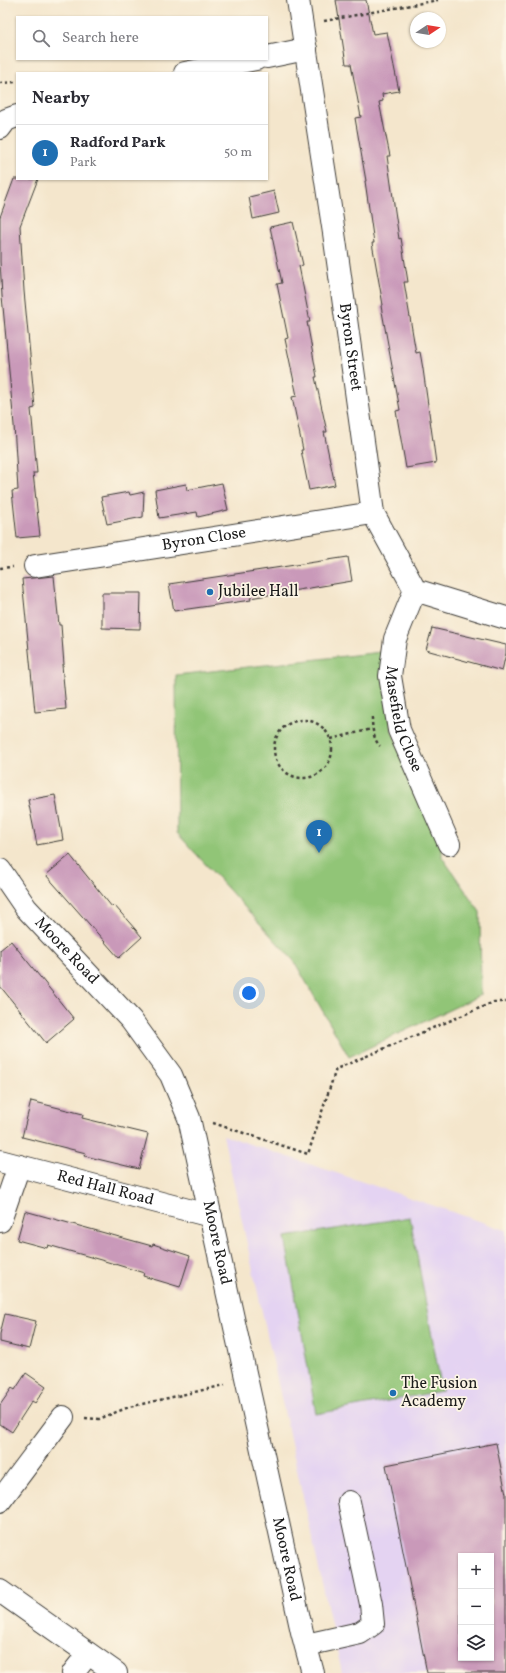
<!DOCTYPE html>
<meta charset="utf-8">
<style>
body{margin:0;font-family:Vollkorn,serif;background:#f7f7f7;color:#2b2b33}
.controls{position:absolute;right:12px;bottom:12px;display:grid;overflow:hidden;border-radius:0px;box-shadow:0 1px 3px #0004}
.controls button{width:36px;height:36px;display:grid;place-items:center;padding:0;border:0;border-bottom:1px solid #e1e1e2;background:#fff;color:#2b2b33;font:20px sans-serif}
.compass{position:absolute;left:410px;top:12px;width:36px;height:36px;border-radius:50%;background:#fff;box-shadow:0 1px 3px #0004;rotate:78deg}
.you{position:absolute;left:249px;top:993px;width:14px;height:14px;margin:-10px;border:3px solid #fff;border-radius:50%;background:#1a73e8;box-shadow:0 0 0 6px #1a73e833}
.badge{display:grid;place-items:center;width:26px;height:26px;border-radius:50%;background:#1f6fb2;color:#fff;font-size:13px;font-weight:700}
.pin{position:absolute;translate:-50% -33px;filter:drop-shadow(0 1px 2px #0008)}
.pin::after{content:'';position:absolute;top:21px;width:14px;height:12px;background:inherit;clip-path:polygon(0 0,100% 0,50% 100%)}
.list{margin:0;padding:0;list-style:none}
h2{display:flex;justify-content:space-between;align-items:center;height:52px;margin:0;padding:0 16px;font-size:17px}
h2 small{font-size:13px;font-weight:400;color:#7c7c81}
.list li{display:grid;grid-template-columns:26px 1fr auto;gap:12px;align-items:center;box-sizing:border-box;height:56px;padding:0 16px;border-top:1px solid #e1e1e2}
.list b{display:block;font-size:15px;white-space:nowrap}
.list p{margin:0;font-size:13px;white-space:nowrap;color:#7c7c81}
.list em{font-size:13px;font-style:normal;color:#7c7c81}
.icon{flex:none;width:22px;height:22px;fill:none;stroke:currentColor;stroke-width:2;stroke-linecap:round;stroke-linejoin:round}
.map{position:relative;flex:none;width:506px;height:1673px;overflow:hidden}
.search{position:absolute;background:#fff;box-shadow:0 1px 3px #0004;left:16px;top:16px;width:252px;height:44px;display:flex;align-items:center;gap:10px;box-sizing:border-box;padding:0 14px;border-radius:0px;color:#7c7c81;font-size:15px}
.panel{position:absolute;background:#fff;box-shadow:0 1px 3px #0004;left:16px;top:72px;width:252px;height:108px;border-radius:0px}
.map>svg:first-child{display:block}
.built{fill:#e4d3f2;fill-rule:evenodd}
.green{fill:#91c577;stroke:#56704a}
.building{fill:#c999b9;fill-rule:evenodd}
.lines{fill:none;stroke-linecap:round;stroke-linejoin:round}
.minor-casing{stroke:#3c3a36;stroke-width:24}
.path{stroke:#3c3a36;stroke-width:2.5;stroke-dasharray:3 3;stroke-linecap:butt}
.minor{stroke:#fff;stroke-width:22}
.poi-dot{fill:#1f6fb2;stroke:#fcf5e5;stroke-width:1.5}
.labels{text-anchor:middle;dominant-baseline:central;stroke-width:3.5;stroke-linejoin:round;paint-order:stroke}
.street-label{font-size:16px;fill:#1c1c1c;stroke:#fcf5e5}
.poi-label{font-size:16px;fill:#1c1c1c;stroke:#fcf5e5;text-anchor:start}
</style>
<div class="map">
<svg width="506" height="1673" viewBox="0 0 506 1673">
<rect width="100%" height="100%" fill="#fcf5e5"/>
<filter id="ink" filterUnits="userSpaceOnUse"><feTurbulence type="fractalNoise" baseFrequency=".025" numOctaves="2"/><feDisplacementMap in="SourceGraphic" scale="8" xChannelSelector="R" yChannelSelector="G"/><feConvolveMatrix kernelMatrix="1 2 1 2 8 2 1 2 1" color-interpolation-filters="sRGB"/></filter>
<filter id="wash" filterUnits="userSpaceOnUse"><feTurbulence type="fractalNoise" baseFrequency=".012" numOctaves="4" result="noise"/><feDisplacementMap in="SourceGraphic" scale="16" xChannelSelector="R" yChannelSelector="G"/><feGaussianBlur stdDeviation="0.9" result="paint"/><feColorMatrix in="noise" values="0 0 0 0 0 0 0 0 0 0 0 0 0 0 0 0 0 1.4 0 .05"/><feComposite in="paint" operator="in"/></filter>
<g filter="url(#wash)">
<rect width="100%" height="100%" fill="#f4e6cc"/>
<!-- built -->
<path class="built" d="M223,1135L506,1230V1673H342ZM461,1556H491V1658H461Z"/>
<!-- green -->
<g class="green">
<polygon points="381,652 392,731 442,849 442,857 480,912 481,995 349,1057 294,961 177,833 176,675"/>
<polygon points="410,1217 442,1391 316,1414 285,1237"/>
</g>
<g id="blocks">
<!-- building -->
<g class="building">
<polygon points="336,0 366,0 373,34 387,32 399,91 382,94 383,101 379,102 390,156 387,156 399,239 401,238 408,282 404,282 416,353 420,352 423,369 436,463 406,468 396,411 400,410 381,306 383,305 372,243 374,243 365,181 366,181 355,118 361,117 351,64 346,64"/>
<polygon points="14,179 38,179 20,226 24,291 35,408 31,409 37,473 33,473 40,536 17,538 12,491 18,490 14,425 2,296 0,262 0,217"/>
<polygon points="274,191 279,213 253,219 249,197"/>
<polygon points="293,222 303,265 299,266 310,322 307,322 317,377 315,377 327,432 324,432 335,485 309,490 301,450 303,450 292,397 297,396 285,339 288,338 277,284 282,283 270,227"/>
<polygon points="222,483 228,510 198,517 197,512 159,518 155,490 186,484 187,490"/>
<polygon points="129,492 130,495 144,492 143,517 107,524 101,497"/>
<polygon points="348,557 352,581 250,598 251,600 174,611 169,584"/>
<polygon points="54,576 59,625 61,625 64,665 62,665 66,709 35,712 22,579"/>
<polygon points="102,593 141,593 140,629 102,628"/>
<polygon points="432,628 506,645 506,653 502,671 426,650"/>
<polygon points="55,795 63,840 37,845 28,800"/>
<polygon points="70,855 112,907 114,905 142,937 119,958 46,875"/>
<polygon points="11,941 74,1019 46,1043 0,986 0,950"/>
<polygon points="31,1101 83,1114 82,1118 148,1134 139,1169 85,1156 86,1153 22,1137"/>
<polygon points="25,1211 152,1246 153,1244 190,1256 180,1287 143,1276 144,1273 108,1262 48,1245 47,1248 17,1240"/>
<polygon points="5,1314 36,1321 29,1349 0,1342 0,1334"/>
<polygon points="26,1373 46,1387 35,1403 32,1401 12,1432 0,1424 0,1405 12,1388 15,1390"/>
<path d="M496,1443L506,1494V1673H427L386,1465ZM461,1556H491V1658H461Z"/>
</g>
</g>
</g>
<g filter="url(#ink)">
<use href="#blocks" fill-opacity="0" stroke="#3c3a36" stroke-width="1"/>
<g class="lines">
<defs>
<g id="minor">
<path id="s1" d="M298,0L334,233L373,513L415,590L506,618"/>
<polyline points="267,57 306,49"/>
<polyline points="185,73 256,59"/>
<polyline points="0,128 6,120 17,116"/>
<path id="s2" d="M35,566L373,513"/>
<path id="s3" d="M415,590L395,639L390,676L399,730L449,844"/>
<path id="s4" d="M0,870L26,908L131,1020L171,1075L189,1118L302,1632L313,1673"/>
<path id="s5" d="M0,1161L211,1216"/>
<polyline points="0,1221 19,1166"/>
<polyline points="0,1501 63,1417"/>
<polyline points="0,1591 116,1673"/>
<polyline points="306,1645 360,1633 373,1624 371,1604 349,1502"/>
<polyline points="73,1673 88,1654"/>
</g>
</defs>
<!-- minor casing -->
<use href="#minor" class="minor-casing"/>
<!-- path -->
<g class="path">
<polyline points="324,21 438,0"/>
<polyline points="0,83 17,82"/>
<polyline points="0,568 13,567"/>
<path d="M372,717C372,727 373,739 380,746"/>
<circle cx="303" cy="749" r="29"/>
<polyline points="331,739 372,729"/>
<polyline points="213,1123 308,1154 336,1069 494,1002 506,1002"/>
<polyline points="85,1418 99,1419 129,1407 225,1385"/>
</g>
<!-- minor -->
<use href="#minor" class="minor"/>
</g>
</g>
<!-- markers -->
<g class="poi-dot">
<circle cx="210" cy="592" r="4"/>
<circle cx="393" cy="1393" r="4"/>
</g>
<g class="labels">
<!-- street labels -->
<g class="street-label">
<text stroke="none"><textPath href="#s1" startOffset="351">Byron Street</textPath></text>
<text stroke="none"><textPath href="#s2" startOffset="171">Byron Close</textPath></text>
<text stroke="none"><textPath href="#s3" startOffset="135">Masefield Close</textPath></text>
<text stroke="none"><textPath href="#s4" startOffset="105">Moore Road</textPath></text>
<text stroke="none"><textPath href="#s5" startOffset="109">Red Hall Road</textPath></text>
<text stroke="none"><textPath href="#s4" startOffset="442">Moore Road</textPath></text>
<text stroke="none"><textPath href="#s4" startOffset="766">Moore Road</textPath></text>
</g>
<!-- poi labels -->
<g class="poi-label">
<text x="218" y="592">Jubilee Hall</text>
<text x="401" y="1384">The Fusion<tspan x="401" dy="18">Academy</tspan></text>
</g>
</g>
</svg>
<div class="controls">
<button>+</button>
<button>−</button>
<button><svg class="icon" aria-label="layers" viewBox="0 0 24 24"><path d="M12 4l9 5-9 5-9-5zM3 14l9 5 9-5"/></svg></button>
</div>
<svg class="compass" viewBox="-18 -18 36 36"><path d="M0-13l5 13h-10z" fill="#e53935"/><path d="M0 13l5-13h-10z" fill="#7c7c81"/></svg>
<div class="you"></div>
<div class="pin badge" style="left:319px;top:853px">1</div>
<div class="search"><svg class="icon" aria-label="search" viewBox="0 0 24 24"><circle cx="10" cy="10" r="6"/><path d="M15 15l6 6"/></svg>Search here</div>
<section class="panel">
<h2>Nearby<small></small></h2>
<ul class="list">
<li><span class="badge">1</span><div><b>Radford Park</b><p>Park</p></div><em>50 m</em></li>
</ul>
</section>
</div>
